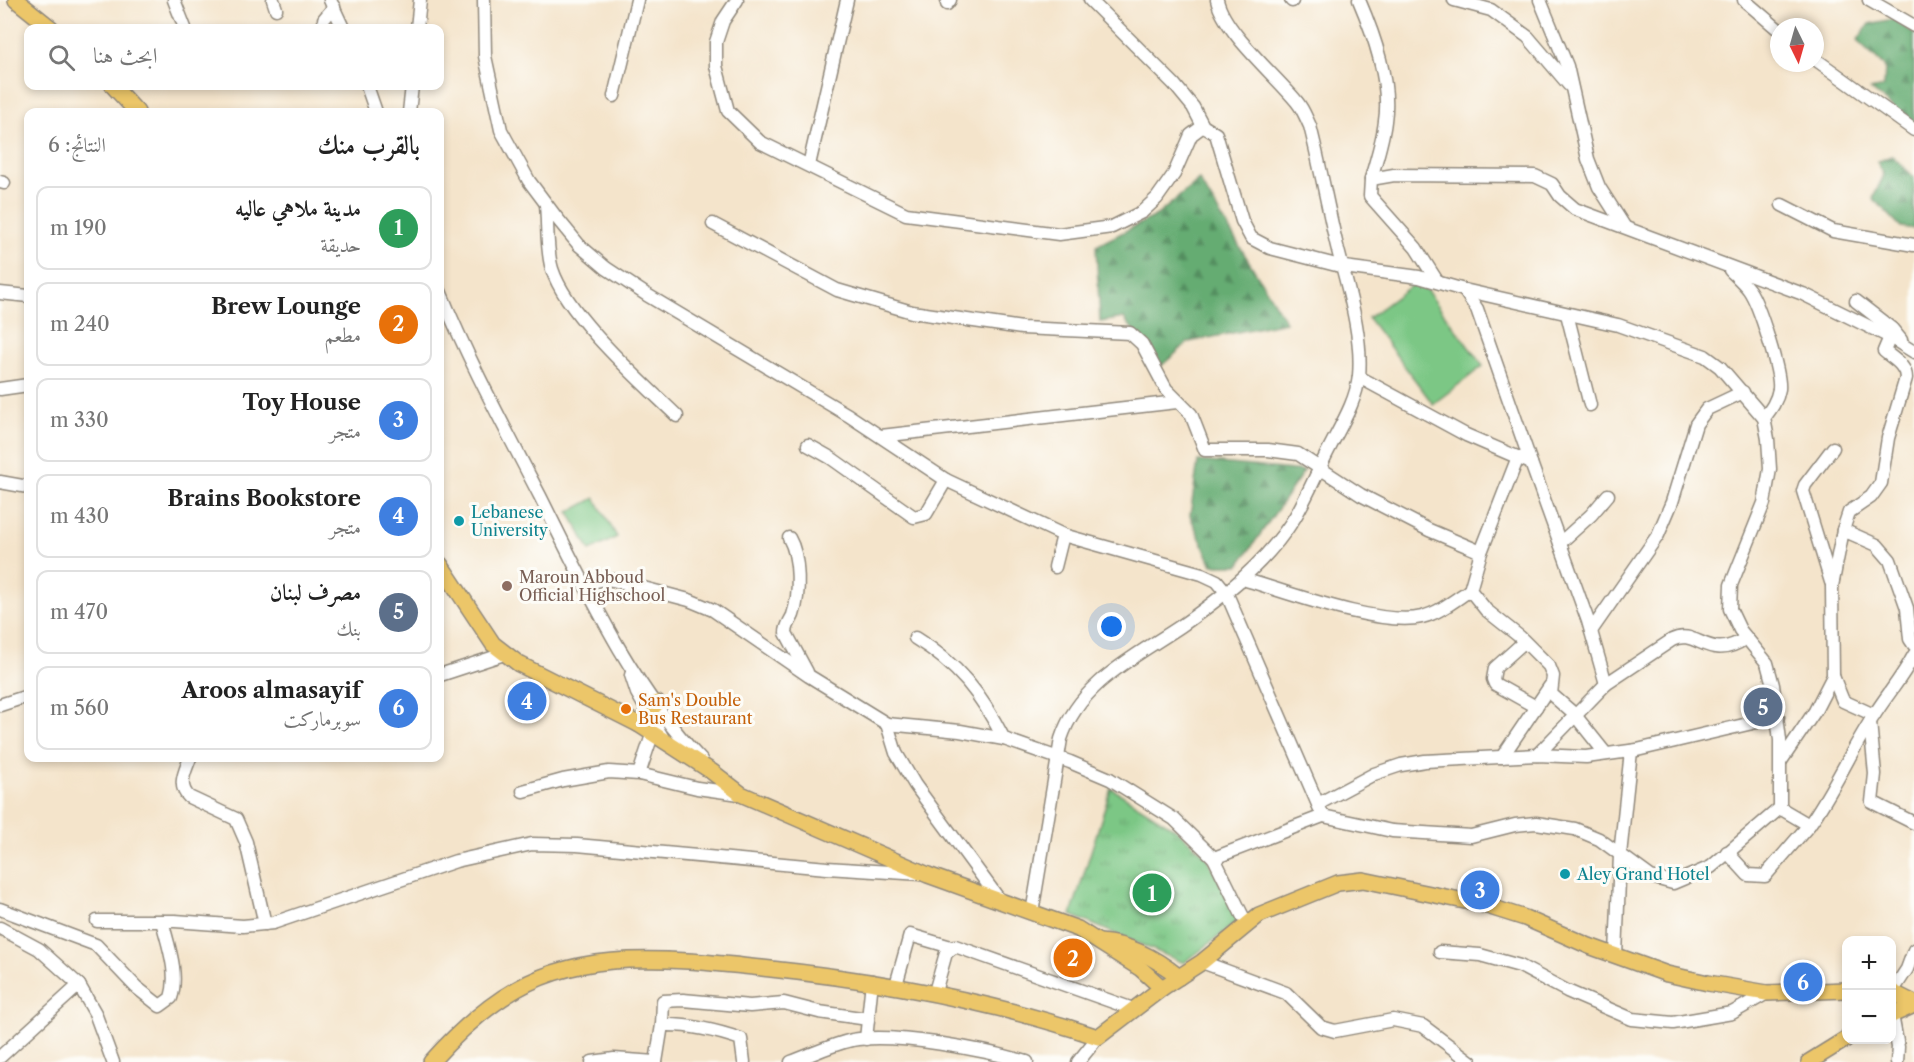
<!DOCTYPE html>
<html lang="ar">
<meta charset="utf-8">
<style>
body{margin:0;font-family:"Libre Caslon Text",Amiri,serif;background:#f6f6f6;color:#222;direction:rtl}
.controls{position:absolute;right:18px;bottom:18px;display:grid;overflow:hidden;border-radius:12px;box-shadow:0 3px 9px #0003}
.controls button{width:54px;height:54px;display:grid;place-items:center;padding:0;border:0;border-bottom:2px solid #e0e0e0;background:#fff;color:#222;font:30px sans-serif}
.compass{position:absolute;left:1770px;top:18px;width:54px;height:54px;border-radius:50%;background:#fff;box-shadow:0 3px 9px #0003;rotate:175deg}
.you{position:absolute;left:1112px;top:627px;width:21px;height:21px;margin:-15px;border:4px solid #fff;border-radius:50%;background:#1a73e8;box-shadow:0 0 0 9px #1a73e833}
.badge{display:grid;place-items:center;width:39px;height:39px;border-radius:50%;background:#0f766e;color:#fff;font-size:20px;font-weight:700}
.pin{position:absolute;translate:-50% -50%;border:3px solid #fff;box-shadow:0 2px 6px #0006}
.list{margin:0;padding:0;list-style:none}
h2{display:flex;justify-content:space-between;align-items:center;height:78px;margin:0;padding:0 24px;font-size:26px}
h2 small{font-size:20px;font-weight:400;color:#767676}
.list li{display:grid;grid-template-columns:39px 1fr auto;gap:18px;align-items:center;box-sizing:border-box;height:84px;margin:0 12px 12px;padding:0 12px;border:2px solid #e0e0e0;border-radius:12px}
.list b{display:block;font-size:22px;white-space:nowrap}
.list p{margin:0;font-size:20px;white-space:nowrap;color:#767676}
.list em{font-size:20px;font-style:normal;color:#767676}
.icon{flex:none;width:33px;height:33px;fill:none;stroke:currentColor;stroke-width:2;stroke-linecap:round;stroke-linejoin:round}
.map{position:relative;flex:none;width:1914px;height:1062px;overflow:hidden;direction:ltr}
.search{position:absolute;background:#fff;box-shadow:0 3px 9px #0003;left:24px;top:24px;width:420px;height:66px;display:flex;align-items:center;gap:15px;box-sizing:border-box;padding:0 21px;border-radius:12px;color:#767676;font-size:22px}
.panel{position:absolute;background:#fff;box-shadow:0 3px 9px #0003;left:24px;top:108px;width:420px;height:654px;border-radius:12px;direction:rtl}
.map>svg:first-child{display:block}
.grass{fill:url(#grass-tufts);stroke:#547958;stroke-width:1.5}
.forest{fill:url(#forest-firs);stroke:#486c4e;stroke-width:1.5}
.pitch{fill:#7cc785;stroke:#547958;stroke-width:1.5}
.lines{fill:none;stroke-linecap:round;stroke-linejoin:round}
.minor-casing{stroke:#90887b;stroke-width:15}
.major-casing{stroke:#90887b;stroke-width:18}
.minor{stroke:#fff;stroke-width:12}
.major{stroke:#ecc669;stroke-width:15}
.culture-dot{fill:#0f9aa8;stroke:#fdfcf7;stroke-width:2}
.education-dot{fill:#8d6e63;stroke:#fdfcf7;stroke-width:2}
.food-dot{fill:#e8710a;stroke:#fdfcf7;stroke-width:2}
.labels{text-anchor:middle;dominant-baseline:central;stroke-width:6;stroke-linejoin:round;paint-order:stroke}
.culture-label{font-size:16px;fill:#0d838f;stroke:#fdfcf7;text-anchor:start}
.education-label{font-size:16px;fill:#785e54;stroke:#fdfcf7;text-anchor:start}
.food-label{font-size:16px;fill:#c56008;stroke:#fdfcf7;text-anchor:start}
</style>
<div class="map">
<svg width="1914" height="1062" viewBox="0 0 1914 1062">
<defs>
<pattern id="grass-tufts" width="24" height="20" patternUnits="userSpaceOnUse" patternTransform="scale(1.5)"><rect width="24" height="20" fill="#7cc785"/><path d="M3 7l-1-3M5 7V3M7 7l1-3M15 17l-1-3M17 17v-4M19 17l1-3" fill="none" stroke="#66a26d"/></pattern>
<pattern id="forest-firs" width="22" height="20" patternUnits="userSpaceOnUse" patternTransform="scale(1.5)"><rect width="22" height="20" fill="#65ac72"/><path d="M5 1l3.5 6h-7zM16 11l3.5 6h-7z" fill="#538c5e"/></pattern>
</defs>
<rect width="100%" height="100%" fill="#fdfcf7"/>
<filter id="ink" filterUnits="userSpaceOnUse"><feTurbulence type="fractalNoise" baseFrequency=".0167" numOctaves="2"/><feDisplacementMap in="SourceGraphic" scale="12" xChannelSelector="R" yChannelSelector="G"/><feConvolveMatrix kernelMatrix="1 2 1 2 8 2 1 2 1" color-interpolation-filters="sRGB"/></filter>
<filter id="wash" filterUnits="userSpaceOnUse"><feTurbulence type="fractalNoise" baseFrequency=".008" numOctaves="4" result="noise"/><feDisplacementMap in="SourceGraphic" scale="24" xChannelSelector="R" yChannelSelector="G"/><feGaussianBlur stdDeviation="1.35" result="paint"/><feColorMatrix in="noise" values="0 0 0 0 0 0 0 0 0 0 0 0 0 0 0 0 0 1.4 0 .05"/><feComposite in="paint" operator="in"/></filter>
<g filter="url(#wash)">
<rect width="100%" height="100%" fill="#f4e4cb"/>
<!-- grass -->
<polygon class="grass" points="1111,788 1177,830 1207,857 1239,921 1184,963 1071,915"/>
<!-- forest -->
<g class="forest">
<polygon points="1893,19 1914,34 1914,124 1871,90 1884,87 1885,67 1857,41 1869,24"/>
<polygon points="1892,156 1914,177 1914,229 1901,227 1873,198 1884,175 1877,162"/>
<polygon points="1199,180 1286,322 1189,342 1161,366 1124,318 1100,322 1096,246 1157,215"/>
<polygon points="1198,461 1304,471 1239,565 1212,565 1190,516"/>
</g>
<!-- pitch -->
<g class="pitch">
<polygon points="1419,280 1483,366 1433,404 1368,318"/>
<polygon points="595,498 617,537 590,551 569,512"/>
</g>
</g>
<g filter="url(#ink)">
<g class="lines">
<defs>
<g id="minor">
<polyline points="174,0 185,28"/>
<polyline points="273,0 276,9"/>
<polyline points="330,0 343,28"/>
<polyline points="484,0 485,56 501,130 529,181 556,217 579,245 606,268 647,295 848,415 946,480 1063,535 1202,574 1217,581 1226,592 1323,816"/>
<polyline points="737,0 723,21 716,42 716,66 728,111 760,142 906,214 1059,234 1112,227 1142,212 1157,198 1174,174 1191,135 1203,126"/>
<polyline points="1090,0 1174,84 1193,107 1203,126 1216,134 1242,221 1251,238 1270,248 1344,267 1419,277 1464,290 1618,325 1705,356 1720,367 1764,418 1768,439 1770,469 1764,503 1731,585 1730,609 1740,630 1767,663 1773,685 1780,740 1780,808"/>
<polyline points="1291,0 1292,1"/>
<path d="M1359,0C1374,35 1391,82 1385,121C1383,140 1376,160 1371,179"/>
<polyline points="1454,0 1491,10 1528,37 1569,85"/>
<polyline points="1540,0 1567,66 1588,159 1599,187 1624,226"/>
<polyline points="1744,0 1779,30"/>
<polyline points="1869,0 1914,26"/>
<polyline points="947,4 950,0"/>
<polyline points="324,19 334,7"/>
<polyline points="417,28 420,0"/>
<polyline points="1815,59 1914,130"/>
<polyline points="367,86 376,112"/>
<polyline points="614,96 637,0"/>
<polyline points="409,112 412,86"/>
<polyline points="809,165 847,0"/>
<polyline points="0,182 4,183"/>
<path d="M546,204C548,225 546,249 552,269C567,316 641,381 677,416"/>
<polyline points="1782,205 1833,231 1914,245"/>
<polyline points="713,224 837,290 912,312 1022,328 1130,333 1142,344 1166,389 1191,414 1205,450 1268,450 1298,454 1361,495 1429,530 1481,552"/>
<path d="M1730,270C1736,276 1744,283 1749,290C1759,304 1781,373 1779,389C1777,401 1771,409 1764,418"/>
<polyline points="1437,281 1416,248 1370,196 1371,179 1394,175 1535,176 1552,184 1560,196 1575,209 1803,294 1890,337 1914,352"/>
<polyline points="1464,290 1477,309 1531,463"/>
<path d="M440,291C469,362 505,428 540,496C585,586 631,687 701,760"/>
<polyline points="0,293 28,296"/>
<polyline points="1856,301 1892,329 1901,340"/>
<polyline points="1567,314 1590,405"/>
<polyline points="1359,377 1466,435 1531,463 1588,621 1606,684"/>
<polyline points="0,389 28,385"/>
<polyline points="881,436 1177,402"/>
<polyline points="808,445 831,458 914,517 926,514 946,480"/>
<polyline points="0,482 28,487"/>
<path d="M1843,530L1849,512L1871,497L1881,483L1888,438L1906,378C1906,365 1893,359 1884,351L1890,337"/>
<path d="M789,538C800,557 800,595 793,615C790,622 786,626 786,633L807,672"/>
<polyline points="1560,543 1591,515 1608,495"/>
<polyline points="1055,567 1063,535"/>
<path d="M1243,579C1287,592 1380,627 1422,617C1439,613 1455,600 1470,590L1486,610L1520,637L1549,666L1553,676L1551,694L1574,714L1606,754"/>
<polyline points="1831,582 1803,491 1805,485 1833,448"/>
<polyline points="585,584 604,579 613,580 689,600 713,610 809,676 887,724 960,731 1004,739 1070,762 1110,779 1174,819 1214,858"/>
<polyline points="1470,590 1481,552 1518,457"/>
<polyline points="1591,631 1658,535 1672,502 1696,424 1707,409 1743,392"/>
<path d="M915,638C958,664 981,694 1004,739"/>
<polyline points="1524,642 1495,668 1493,679 1495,684 1536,707"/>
<polyline points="440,675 504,654"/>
<polyline points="631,675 637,693 664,740"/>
<polyline points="1833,676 1843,701 1874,715"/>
<polyline points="0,705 28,696"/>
<polyline points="1870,722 1875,774 1872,802 1914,823"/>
<polyline points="887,724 896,753 915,785 1001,902"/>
<path d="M1537,755L1606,684L1672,640C1697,627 1708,664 1746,638"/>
<polyline points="1502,757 1550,686"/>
<path d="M190,758C185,772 177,785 189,797L236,819L246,842L265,924"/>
<polyline points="1781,761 1815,711 1833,676 1832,586 1843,530 1877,545 1890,560 1907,608 1910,639 1914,645"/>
<polyline points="639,774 652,735"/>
<polyline points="523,791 563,780 609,772 639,774 697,788 740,794"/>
<polyline points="1318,804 1374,774 1401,765 1425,761 1537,755 1586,757 1637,750 1778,717"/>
<polyline points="1727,852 1748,875 1765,876 1809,825"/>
<path d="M0,909L96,945L136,987L160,1006L171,998C179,973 168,945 162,921"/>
<path d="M1032,913L1061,739C1079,683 1135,657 1181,626C1224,596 1267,562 1295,517C1308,495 1318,470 1330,447C1341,425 1356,402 1359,376C1363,332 1346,284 1336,242C1327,204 1320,165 1310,126C1306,118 1303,109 1297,102C1276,76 1224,32 1217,0"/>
<polyline points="97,921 175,921 243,926 273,923 456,861 532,844 577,845 827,868 921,874"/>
<path d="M1246,923L1214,858L1323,816L1392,831L1471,836L1515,825L1536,823L1575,829L1599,839L1651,877L1673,883L1711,867L1780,808L1809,825C1834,790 1850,752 1873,717C1886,696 1902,678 1914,655"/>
<polyline points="0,928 39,949 79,985"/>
<polyline points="1440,952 1480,955 1520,966 1567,991 1632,1019 1673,1023 1732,1013 1767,993"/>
<polyline points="1616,955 1620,855 1631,751"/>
<polyline points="1202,962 1286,993 1321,1027 1335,1031 1393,1020 1423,1026 1471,1062"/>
<polyline points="896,985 910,935 951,947"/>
<polyline points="935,992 946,953 955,946 1133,1009"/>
<polyline points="1892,992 1907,969 1914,950"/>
<polyline points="1892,1015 1898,1047 1897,1062"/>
<polyline points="662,1025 663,1001 683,1000 750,1006 784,1003 819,1012 868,1019"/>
<polyline points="866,1039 872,981"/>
<polyline points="0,1057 79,985 95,1013 113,1062"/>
<polyline points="592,1062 614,1059 655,1062"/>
<path d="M656,1062L662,1025C690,1024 715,1030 741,1039L744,1062"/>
<path d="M791,1062C811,1055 830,1045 852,1040C894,1032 985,1050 1027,1062"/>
<polyline points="1078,1062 1098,1037"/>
</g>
<g id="major">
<polyline points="16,0 51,28"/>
<polyline points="113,86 137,112"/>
<polyline points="440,564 493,644 519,664 638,724 711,771 741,794 928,875 1078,929 1141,969 1162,988"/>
<polyline points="638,724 657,703"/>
<path d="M1100,942C1129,944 1157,959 1179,977"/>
<polyline points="1892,992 1914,1003"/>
<polyline points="1892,1015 1914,1005"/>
<path d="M431,1062C456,1034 485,1007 517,989C590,947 682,960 762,968C877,980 989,1000 1098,1037L1162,988L1202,962L1259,915L1338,883L1363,880L1484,905L1525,918L1589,946L1667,974L1708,983L1767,993L1846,990"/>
<polyline points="1809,1062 1846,1039"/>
</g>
</defs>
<!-- minor casing -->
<use href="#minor" class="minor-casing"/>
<!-- major casing -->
<use href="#major" class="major-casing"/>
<!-- minor -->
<use href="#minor" class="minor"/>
<!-- major -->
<use href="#major" class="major"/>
</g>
</g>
<!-- markers -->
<g class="culture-dot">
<circle cx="459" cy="521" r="6"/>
<circle cx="1565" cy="874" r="6"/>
</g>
<circle class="education-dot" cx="507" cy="586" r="6"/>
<circle class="food-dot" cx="626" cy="709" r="6"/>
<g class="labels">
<!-- culture labels -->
<g class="culture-label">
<text x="471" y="512">Lebanese<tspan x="471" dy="18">University</tspan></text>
<text x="1577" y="874">Aley Grand Hotel</text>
</g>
<!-- education labels -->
<g class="education-label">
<text x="519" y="577">Maroun Abboud<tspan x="519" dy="18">Official Highschool</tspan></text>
</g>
<!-- food labels -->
<g class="food-label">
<text x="638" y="700">Sam's Double<tspan x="638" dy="18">Bus Restaurant</tspan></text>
</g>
</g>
</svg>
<div class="controls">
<button>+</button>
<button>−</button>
</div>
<svg class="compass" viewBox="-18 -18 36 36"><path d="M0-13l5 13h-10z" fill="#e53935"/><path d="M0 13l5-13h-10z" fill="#767676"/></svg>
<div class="you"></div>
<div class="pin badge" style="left:1152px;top:893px;background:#2e9e5b">1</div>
<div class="pin badge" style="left:1073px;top:958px;background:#e8710a">2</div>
<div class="pin badge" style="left:1480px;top:890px;background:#3f7fe0">3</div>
<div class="pin badge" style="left:527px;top:701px;background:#3f7fe0">4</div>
<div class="pin badge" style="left:1763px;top:707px;background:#5c6f8a">5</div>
<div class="pin badge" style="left:1803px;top:982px;background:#3f7fe0">6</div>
<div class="search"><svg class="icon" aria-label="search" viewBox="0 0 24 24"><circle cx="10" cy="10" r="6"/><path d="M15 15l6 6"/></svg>ابحث هنا</div>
<section class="panel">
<h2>بالقرب منك<small>النتائج: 6</small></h2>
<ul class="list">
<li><span class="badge" style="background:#2e9e5b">1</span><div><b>مدينة ملاهي عاليه</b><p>حديقة</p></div><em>190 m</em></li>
<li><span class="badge" style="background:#e8710a">2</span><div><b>Brew Lounge</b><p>مطعم</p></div><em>240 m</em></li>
<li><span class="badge" style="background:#3f7fe0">3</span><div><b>Toy House</b><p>متجر</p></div><em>330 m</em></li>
<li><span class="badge" style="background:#3f7fe0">4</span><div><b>Brains Bookstore</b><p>متجر</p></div><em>430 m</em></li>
<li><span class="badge" style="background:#5c6f8a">5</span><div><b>مصرف لبنان</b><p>بنك</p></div><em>470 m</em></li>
<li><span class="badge" style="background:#3f7fe0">6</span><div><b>Aroos almasayif</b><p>سوبرماركت</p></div><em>560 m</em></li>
</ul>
</section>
</div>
